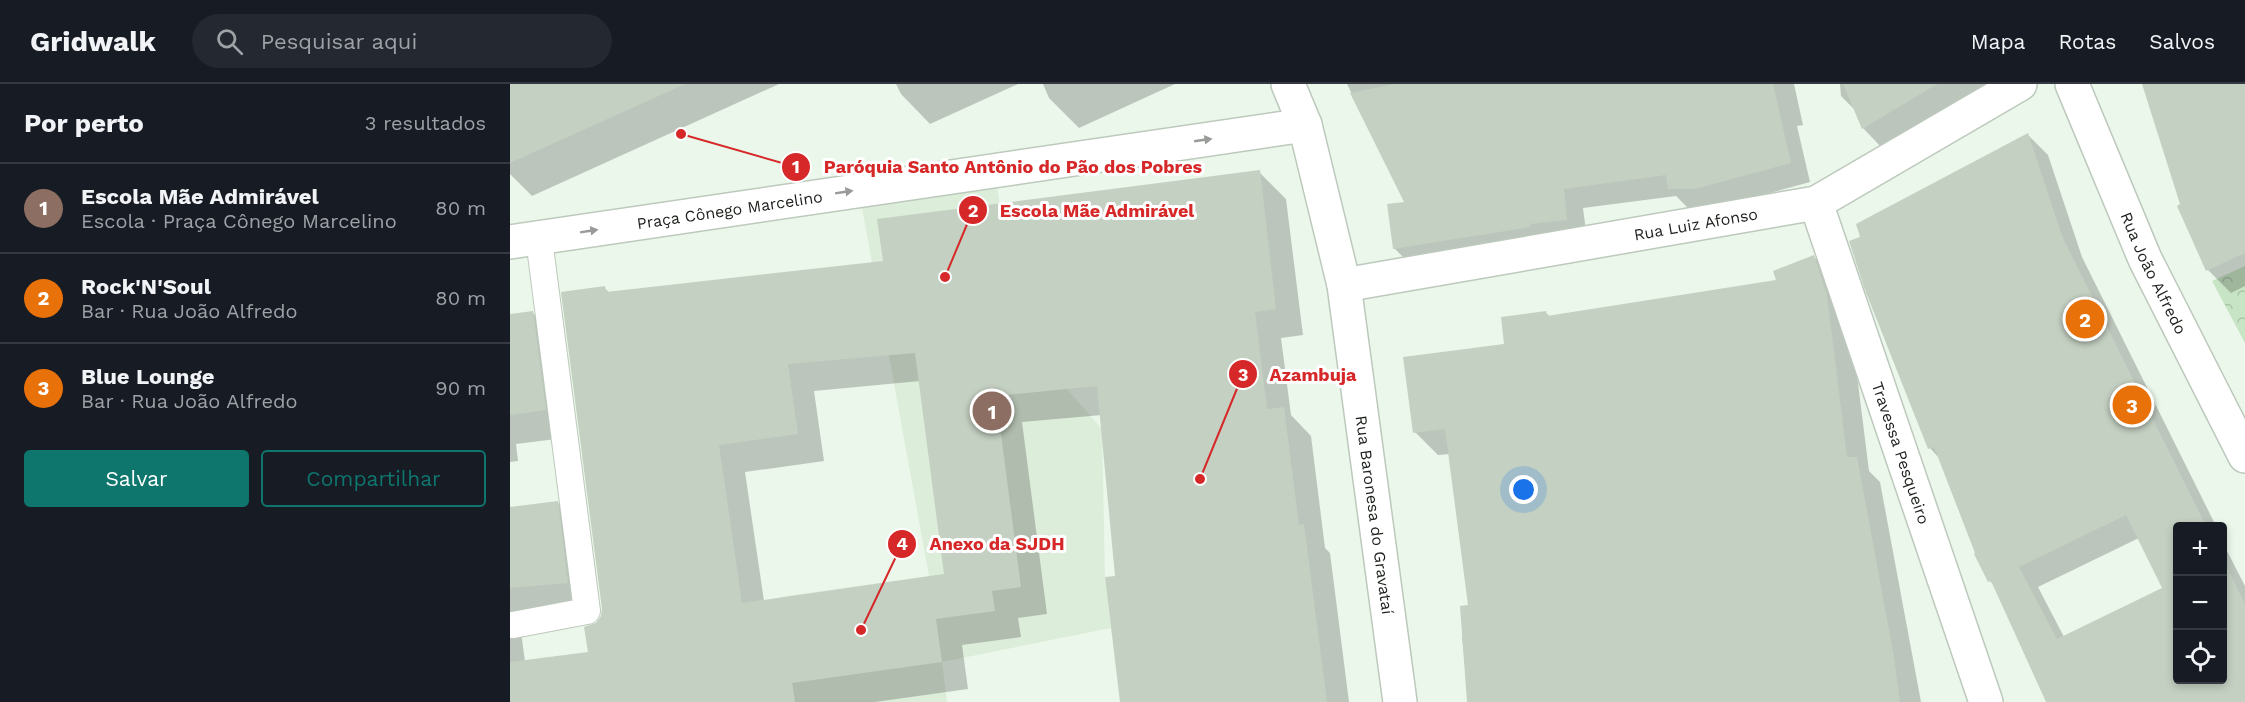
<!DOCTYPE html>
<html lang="pt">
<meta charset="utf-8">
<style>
body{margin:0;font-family:"Work Sans",sans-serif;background:#242831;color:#f1f3f6}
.controls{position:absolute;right:18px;bottom:18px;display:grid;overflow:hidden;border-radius:6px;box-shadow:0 3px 9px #0003}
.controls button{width:54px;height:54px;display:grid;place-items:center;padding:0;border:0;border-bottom:2px solid #363941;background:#171b24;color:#f1f3f6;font:30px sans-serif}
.you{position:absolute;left:1014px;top:406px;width:21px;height:21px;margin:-15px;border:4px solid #fff;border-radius:50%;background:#1a73e8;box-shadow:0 0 0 9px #1a73e833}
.badge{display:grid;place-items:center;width:39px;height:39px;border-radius:50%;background:#0f766e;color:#fff;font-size:20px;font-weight:700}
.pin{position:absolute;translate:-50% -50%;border:3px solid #fff;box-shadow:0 2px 6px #0006}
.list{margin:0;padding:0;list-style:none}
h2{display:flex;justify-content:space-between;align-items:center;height:78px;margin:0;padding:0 24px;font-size:26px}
h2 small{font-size:20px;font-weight:400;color:#9ea1a6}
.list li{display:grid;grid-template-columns:39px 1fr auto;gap:18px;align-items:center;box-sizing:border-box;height:90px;padding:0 24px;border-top:2px solid #363941}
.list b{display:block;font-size:22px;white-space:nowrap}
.list p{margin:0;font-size:20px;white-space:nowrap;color:#9ea1a6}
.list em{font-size:20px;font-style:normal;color:#9ea1a6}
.actions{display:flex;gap:12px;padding:18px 24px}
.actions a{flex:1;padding:14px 0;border:2px solid #0f766e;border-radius:6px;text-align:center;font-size:21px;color:#0f766e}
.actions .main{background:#0f766e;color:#fff}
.icon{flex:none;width:33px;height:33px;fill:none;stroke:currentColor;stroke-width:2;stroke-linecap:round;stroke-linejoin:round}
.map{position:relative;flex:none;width:1735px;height:618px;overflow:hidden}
header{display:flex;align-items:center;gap:36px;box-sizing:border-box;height:84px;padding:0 30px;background:#171b24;border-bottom:2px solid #363941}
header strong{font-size:28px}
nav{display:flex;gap:33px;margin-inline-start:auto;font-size:21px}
.search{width:420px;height:54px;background:#242831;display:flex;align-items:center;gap:15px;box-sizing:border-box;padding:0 21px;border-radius:33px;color:#9ea1a6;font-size:22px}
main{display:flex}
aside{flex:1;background:#171b24}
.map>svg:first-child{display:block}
.built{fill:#dcedda}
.park{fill:url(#park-crowns)}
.shadow{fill:#0003;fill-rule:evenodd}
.building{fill:#c4d0c2;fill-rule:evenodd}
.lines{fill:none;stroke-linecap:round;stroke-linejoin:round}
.service-casing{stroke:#bdc9bc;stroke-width:28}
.minor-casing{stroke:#bdc9bc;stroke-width:36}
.tertiary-casing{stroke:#bdc9bc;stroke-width:36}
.service{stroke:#fff;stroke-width:26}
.minor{stroke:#fff;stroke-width:33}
.tertiary{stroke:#fff;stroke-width:33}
.oneway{fill:#999b98}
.labels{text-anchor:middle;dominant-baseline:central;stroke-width:6;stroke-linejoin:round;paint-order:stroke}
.street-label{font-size:16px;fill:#1c201b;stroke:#fff}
.leader{fill:none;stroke:#d62828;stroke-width:2}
.callout-dot{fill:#d62828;stroke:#fff;stroke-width:2}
.mark-label{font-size:18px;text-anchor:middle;font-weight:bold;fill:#fff}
.callout-label{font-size:18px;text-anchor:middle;font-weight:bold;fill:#d62828;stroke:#fff;stroke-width:6;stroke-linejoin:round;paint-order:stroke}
</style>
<header>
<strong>Gridwalk</strong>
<div class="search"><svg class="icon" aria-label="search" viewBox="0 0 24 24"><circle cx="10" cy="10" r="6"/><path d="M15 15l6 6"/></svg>Pesquisar aqui</div>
<nav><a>Mapa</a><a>Rotas</a><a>Salvos</a></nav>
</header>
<main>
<aside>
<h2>Por perto<small>3 resultados</small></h2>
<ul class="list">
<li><span class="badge" style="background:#8d6e63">1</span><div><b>Escola Mãe Admirável</b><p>Escola · Praça Cônego Marcelino</p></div><em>80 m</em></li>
<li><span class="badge" style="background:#e8710a">2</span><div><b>Rock'N'Soul</b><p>Bar · Rua João Alfredo</p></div><em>80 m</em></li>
<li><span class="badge" style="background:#e8710a">3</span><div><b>Blue Lounge</b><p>Bar · Rua João Alfredo</p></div><em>90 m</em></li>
</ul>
<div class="actions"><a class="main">Salvar</a><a>Compartilhar</a></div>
</aside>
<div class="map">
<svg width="1735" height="618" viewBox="0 0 1735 618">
<defs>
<pattern id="park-crowns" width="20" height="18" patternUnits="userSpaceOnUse" patternTransform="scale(1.5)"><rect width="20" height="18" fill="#c7e4c4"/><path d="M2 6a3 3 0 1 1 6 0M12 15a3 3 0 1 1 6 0" fill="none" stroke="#aac3a8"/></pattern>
</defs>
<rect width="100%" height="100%" fill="#ebf7ea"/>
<!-- built -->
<polygon class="built" points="485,92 523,308 557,305 592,345 595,493 601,544 432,578 437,618 285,618 270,513 419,492 350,113"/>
<!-- park -->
<polygon class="park" points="1735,182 1735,259 1702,197"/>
<!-- shadow -->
<g class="shadow">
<polygon points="0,0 269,0 22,112 0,90"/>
<polygon points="386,0 508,0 420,40 391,10"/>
<polygon points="533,0 665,0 569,44 539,14"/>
<polygon points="837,0 1284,0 1293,41 1287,42 1300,98 1205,124 1179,125 1166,112 1073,124 1077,155 904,184 884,164 896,119"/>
<polygon points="1330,0 1479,0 1372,64 1353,44 1345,26 1331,12"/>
<polygon points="1634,0 1735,0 1735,202 1721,209 1698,186 1672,121"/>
<path d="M1518,51L1538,71L1572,173L1706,442H1668V596H1712V457L1735,502V618H1538L1485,502L1480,497L1429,374L1420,364L1352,154ZM1629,454L1654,504L1554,553L1528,503Z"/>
<path d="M749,88L776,115L793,251L771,254L781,331L801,352L815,464L820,469L839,618H611L606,493L592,331L512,338L537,530L508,534L511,553L452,561L458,605L365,618H0V425L47,418L74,445L84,525L9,532L15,578L80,570L88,539L93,532L94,204L100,209L374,178ZM410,297L436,492L254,517L235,388L314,377L304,307Z"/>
<polygon points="1304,173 1327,196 1340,235 1359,387 1370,398 1411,618 959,618 952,553 955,553 960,522 940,370 928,371 905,348 995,262 1036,229 1040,233 1268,197"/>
<polygon points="23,229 50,256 62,353 6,360 8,377 0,378 0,232"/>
</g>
<!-- building -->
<g class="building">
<polygon points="0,0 175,0 0,79"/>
<polygon points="885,0 1263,0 1281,79 1185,105 1158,105 1156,91 1054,105 1057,136 1020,140 1021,143 883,165 877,120 894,118 840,9"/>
<polygon points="1333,0 1427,0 1352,45"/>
<polygon points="1632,0 1735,0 1735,169 1696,187 1667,122 1670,120"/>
<path d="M1518,49L1552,152L1696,442H1668V596H1713V475L1735,520V618H1536L1481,497L1478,498L1464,470L1465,469L1424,363L1418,365L1355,206L1339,157L1350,153L1346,140ZM1616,431L1652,504L1547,555L1509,483Z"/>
<path d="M750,86L766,225L745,228L757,325L774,323L789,441L794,440L817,618H610L595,493L605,492L587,302L486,312L511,503L482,507L485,527L426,535L432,578L282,599L285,618H0V578L78,568L74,543L86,539L91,532L92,525L51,208L95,202L96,208L373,177L367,135ZM405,269L434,490L232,519L209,361L288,350L278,280Z"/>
<polygon points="1304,171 1317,211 1337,373 1347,373 1384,573 1390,618 957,618 950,522 958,521 935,345 903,349 893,273 994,260 991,233 1036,227 1037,232 1266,196 1263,187"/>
<polygon points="23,227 36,326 0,331 0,230"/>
<polygon points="48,417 58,499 0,504 0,423"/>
</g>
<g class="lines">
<defs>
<polyline id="service" points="3,541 77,527 29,155"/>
<g id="minor">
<path id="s1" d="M778,0L795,41L834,201L890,618"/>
<path id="s2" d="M1306,119L1476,618"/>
<path id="s3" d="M0,158L795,41"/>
<path id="s4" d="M834,201L1306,119L1510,0"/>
</g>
<g id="tertiary">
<path id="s5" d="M1562,0L1635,175L1735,372"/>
</g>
</defs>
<!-- service casing -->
<use href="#service" class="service-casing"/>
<!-- minor casing -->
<use href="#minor" class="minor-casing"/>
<!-- tertiary casing -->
<use href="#tertiary" class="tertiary-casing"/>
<!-- service -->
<use href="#service" class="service"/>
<!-- minor -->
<use href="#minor" class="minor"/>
<!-- tertiary -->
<use href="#tertiary" class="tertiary"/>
</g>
<!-- one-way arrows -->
<defs><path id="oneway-solid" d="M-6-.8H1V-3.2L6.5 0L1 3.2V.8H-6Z" transform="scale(1.5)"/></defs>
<g class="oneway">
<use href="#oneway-solid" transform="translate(693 56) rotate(-8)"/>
<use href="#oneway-solid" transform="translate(334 108) rotate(-9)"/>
<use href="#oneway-solid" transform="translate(79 147) rotate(-9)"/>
</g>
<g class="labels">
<!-- street labels -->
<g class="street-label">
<text stroke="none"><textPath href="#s3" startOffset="222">Praça Cônego Marcelino</textPath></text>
<text stroke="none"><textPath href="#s4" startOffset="357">Rua Luiz Afonso</textPath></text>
<text stroke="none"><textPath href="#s5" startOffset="206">Rua João Alfredo</textPath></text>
<text stroke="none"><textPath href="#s2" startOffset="264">Travessa Pesqueiro</textPath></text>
<text stroke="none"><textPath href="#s1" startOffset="441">Rua Baronesa do Gravataí</textPath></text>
</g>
</g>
<!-- callouts -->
<path class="leader" d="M171 50L286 83M435 193L463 126M690 395L733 290M351 546L392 460"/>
<g class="callout-dot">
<circle cx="171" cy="50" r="6"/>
<circle cx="435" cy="193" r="6"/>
<circle cx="690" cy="395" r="6"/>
<circle cx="351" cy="546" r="6"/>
<circle cx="286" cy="83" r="15"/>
<circle cx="463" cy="126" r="15"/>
<circle cx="733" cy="290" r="15"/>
<circle cx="392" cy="460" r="15"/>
</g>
<g class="mark-label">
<text x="286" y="89">1</text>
<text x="463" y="133">2</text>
<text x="733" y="297">3</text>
<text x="392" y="466">4</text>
</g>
<g class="callout-label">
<text x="503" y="89">Paróquia Santo Antônio do Pão dos Pobres</text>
<text x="587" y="133">Escola Mãe Admirável</text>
<text x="803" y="297">Azambuja</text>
<text x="487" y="466">Anexo da SJDH</text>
</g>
</svg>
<div class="controls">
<button>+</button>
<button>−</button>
<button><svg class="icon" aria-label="locate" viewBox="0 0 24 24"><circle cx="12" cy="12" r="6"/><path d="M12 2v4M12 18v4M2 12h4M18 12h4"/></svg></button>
</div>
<div class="you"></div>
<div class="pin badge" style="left:482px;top:327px;background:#8d6e63">1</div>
<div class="pin badge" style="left:1575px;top:235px;background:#e8710a">2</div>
<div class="pin badge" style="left:1622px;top:321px;background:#e8710a">3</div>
</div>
</main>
